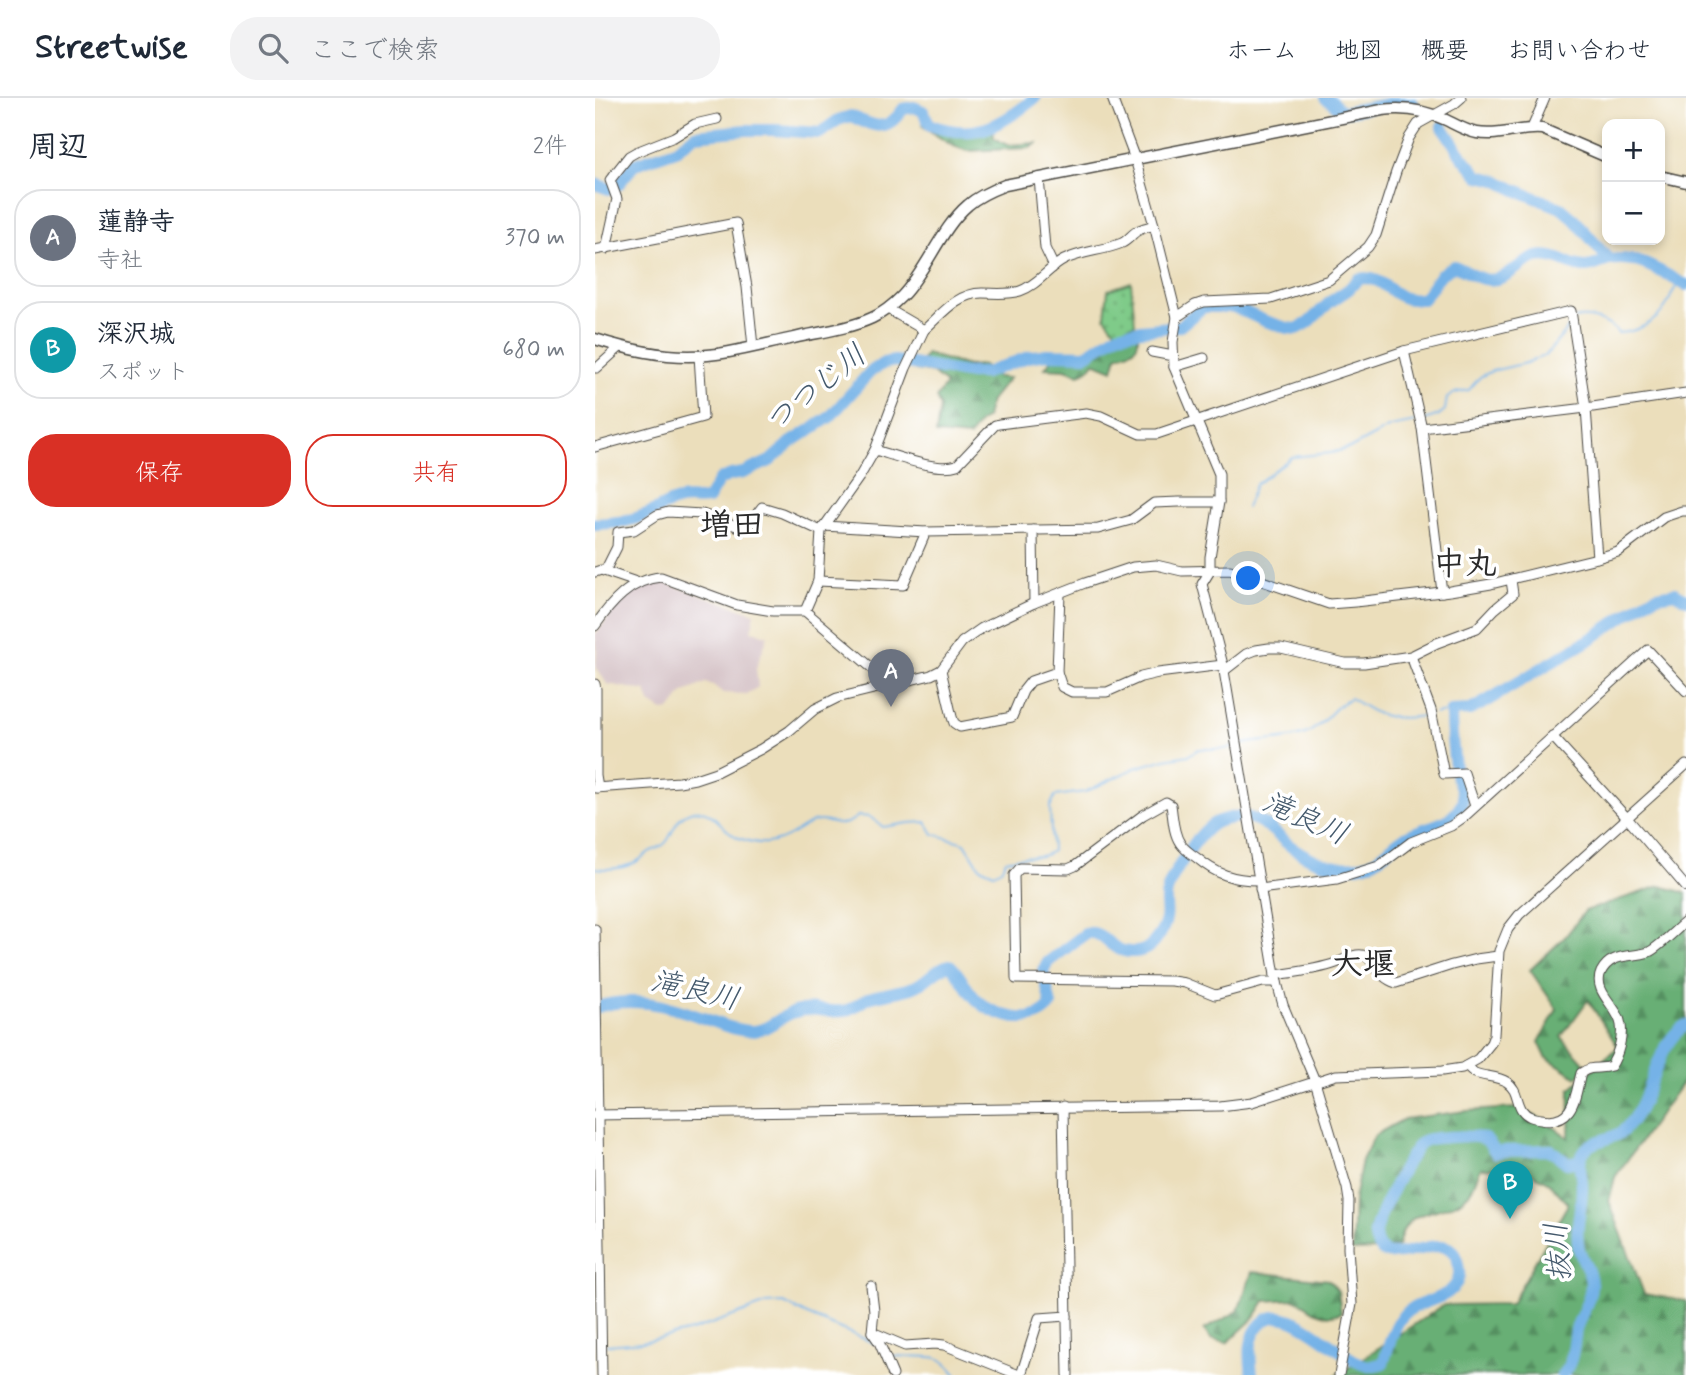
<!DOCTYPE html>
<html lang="ja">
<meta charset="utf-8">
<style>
body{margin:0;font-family:Mynerve,"Klee One",sans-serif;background:#f2f2f3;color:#1f2937}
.controls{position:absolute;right:21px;top:21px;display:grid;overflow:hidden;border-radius:14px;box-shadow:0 4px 10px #0003}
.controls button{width:63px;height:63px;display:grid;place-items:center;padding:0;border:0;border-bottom:2px solid #e0e1e3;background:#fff;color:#1f2937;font:35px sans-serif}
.you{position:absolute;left:654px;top:481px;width:24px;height:24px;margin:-18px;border:5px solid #fff;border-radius:50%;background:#1a73e8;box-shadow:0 0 0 10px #1a73e833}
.badge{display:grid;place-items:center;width:46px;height:46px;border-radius:50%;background:#d93025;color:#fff;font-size:23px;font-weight:700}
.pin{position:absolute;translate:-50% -58px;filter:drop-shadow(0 2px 4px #0008)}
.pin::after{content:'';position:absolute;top:37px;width:24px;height:21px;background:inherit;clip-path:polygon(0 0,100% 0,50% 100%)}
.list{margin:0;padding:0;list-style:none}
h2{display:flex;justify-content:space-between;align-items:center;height:91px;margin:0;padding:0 28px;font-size:30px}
h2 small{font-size:23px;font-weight:400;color:#747a83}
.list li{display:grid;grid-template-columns:46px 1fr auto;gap:21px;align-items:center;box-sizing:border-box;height:98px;margin:0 14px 14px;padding:0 14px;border:2px solid #e0e1e3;border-radius:28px}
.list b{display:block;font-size:26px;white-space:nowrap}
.list p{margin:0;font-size:23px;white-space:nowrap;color:#747a83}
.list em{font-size:23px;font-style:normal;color:#747a83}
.actions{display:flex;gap:14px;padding:21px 28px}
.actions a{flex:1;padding:16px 0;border:2px solid #d93025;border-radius:28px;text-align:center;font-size:24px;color:#d93025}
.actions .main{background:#d93025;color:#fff}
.icon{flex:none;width:38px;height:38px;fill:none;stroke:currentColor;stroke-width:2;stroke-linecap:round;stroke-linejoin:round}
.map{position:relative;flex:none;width:1091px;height:1277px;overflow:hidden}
header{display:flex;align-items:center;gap:42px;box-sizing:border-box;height:98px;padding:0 35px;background:#fff;border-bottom:2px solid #e0e1e3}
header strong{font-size:33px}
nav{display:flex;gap:38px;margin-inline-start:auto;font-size:24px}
.search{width:490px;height:63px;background:#f2f2f3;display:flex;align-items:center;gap:18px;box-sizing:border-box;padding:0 24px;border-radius:28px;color:#747a83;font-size:26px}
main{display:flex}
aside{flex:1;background:#fff}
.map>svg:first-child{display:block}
.industrial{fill:#d2bec2}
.grass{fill:url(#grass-dots);stroke:#557b5a;stroke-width:2}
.forest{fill:url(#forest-firs);stroke:#496d50;stroke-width:2}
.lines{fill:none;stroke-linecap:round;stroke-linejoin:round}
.stream{stroke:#75b2e7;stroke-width:2}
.river{stroke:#75b2e7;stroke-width:12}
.minor-casing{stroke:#484641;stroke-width:11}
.major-casing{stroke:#484641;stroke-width:13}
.minor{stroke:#fff;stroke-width:9}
.major{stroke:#fff;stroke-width:10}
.labels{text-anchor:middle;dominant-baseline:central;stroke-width:7;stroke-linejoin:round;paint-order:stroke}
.water-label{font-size:30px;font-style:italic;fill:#455a6d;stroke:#fff}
.quarter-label{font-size:32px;font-weight:bold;fill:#2b2b2b;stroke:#fff}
</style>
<header>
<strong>Streetwise</strong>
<div class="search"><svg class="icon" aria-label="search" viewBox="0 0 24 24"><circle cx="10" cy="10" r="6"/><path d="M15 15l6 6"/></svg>ここで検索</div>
<nav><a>ホーム</a><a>地図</a><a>概要</a><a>お問い合わせ</a></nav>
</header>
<main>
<aside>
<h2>周辺<small>2件</small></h2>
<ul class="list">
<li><span class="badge" style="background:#6b7280">A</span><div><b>蓮静寺</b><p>寺社</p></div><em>370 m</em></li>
<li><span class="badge" style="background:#0f9aa8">B</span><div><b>深沢城</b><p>スポット</p></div><em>680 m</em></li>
</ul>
<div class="actions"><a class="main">保存</a><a>共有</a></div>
</aside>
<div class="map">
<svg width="1091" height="1277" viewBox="0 0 1091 1277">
<defs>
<pattern id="grass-dots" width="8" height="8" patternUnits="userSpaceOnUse" patternTransform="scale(1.75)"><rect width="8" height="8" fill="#7fcb89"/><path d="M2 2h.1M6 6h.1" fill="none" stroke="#6eae76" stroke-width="1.8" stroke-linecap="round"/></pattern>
<pattern id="forest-firs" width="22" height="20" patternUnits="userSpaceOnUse" patternTransform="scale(1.75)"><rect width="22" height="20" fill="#67af75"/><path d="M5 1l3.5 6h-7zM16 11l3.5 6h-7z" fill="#558f60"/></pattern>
</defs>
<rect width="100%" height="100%" fill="#fff"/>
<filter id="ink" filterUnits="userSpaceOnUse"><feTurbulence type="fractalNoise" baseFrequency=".0143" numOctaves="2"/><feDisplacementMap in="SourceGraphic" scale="14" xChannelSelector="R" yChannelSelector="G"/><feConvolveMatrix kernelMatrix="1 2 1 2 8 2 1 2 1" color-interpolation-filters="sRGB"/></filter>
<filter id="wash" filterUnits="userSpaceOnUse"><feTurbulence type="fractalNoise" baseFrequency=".00686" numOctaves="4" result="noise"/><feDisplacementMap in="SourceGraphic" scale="28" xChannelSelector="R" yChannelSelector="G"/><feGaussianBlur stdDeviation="1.57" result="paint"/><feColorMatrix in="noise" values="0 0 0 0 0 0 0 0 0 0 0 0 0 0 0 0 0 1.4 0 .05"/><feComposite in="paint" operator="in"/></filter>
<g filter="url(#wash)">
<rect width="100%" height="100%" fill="#ebdebb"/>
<!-- industrial -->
<polygon class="industrial" points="67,484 160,515 156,533 173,537 161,570 163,589 152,596 128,595 118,587 111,585 88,595 75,612 68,613 55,605 51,593 12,586 1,569 2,548 0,537 27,501 55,485"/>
<!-- grass -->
<polygon class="grass" points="536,184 540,226 521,233 510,219 513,192"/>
<!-- forest -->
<g class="forest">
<polygon points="326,27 398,33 399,40 412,47 442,45 436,50 372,53 356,47"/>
<path d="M520,237H543C544,254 535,252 522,258L518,272L499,264L492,273L484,276L470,271L450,270L457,261L500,250Z"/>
<polygon points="331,256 373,268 388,267 402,279 414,280 395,303 391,320 385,324 374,339 341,336 345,309 341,300 351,286 338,275 321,272"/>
<path d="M1065,788L1091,795V980L1020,1079L1014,1103L1049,1196L1091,1203V1277H742L849,1207L916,1206L972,1108V1104L954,1085L929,1071L886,1070C882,1077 879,1089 874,1095C849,1123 812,1101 803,1148L787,1152L757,1153L759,1101L767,1062L780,1037L809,1021L871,1013L921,1010L949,1022L974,1040L975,991L1023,949L993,902L966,939L994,970L982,979L951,959L944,944L962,911L935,872L970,839L990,813Z"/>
<polygon points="657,1174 734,1182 743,1193 746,1215 733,1218 719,1213 700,1201 670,1203 659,1220 632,1245 616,1241 609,1232 643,1213"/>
</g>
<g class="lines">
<!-- stream -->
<g class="stream">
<path d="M980,221C993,217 1014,223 1023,235C1041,234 1061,225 1071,208C1077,200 1076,191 1086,185"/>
<polyline points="830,322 844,317 850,312 852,300 860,295 874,292 885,279 897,273 931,265 951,257 975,228"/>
<polyline points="651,410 660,387 697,359 736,355 758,349 795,329 821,324"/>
<polyline points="840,616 856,613"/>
<path d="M645,647C666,641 692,644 712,635C729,628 737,609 755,600C764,605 773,611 781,615C797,622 818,620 834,617"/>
<path d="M0,770C14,772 28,771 41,764C46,761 50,757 54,754C61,751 68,749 72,743C79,733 81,719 95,714C118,706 126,733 144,740C166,748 179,747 199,735C205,731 211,727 218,724C236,718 242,736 263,718L275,719L288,729L314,725L331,724L338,736L370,745L385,769L399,775L406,771L411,762C416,761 422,759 428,759C440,757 446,761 457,753L455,709L460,698L490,694L540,670L570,661L594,657L604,651H630L640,649"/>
<polyline points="11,1247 47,1244 96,1233 172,1206 189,1205 210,1216 279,1245"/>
<path d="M297,1258C308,1259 338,1257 345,1261C351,1264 357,1271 362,1277"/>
</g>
<!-- river -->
<g class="river">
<polyline points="730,0 738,5 747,14 799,5 818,5"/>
<polyline points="847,28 866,57 884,78 901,82 921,92 966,110 980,122 1014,162"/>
<path d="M0,86L14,91L23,87L40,66L81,52L100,37L151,32H180L225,35L243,22L256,18C279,29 292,35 308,11L319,9L328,13L335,27C380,43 406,28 440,0"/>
<path d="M0,426C17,425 34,424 49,417C61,413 73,404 85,402C94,400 103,403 113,401L124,382L136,377L148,375L175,363L195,345L235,319L275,274L289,265L300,263L370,275H390L433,259L452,256L491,257L523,236L546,232L585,228L608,209H639L670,223L692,230L702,231L713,225L735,204L754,191L763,181C783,177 789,189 805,198C811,202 820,201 828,201L846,176L859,168C869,171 880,180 889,181C912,186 922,164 942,159C959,155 974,168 989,169C998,170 1007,163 1015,162C1043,156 1068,176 1091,187"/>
<path d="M0,910C32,897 74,907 105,919C121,924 139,933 157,933C173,933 185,918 200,914C219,908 231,915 248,913C260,911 266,902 277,899C290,895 305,894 319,889C332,884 341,869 355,867C366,877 371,892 382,902C399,919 439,930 456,907L448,872L453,864L490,836C507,829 513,853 535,854C542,854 545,854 551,851C560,845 569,832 571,821C573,812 569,803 572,794C577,776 606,729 624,723C634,720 645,717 655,720C673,724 684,740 698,750C720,765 748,774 774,765C787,760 796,747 808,740C822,732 838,729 852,722C859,718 866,710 868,702C869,693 863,685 861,676C858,655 856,634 856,613L875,612L885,607L999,539L1051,503L1062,498L1080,495L1091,501"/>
<path d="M657,1277C655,1258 652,1239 667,1225C691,1200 743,1258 767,1266C775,1269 781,1268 788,1265C793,1251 797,1232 806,1220C820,1200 859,1205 864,1178C865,1173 863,1167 862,1162C852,1122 784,1185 780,1137C779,1124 817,1049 828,1043C837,1039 883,1036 891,1042C895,1045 898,1051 901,1055L910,1053L956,1052L972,1065L984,1063"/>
<path d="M967,1277C979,1264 978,1248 981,1232C985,1216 996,1203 996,1186C996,1173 987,1163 984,1151C979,1129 988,1108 987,1086C987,1078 983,1069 986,1060C991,1041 1011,1044 1025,1035C1033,1030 1040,1018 1045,1010C1058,985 1065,942 1091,927"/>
</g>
</g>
</g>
<g filter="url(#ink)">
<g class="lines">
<defs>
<g id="minor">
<polyline points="517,0 540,61 559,127 582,219 578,244 579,269 624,376 624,404 615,459 615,473 607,486 628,567 680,877 688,907 720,983 752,1090 754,1103 753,1150 757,1206 744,1277"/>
<polyline points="937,30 950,0"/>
<polyline points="444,80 450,150 459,169"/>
<polyline points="11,151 22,101 15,82 34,58 41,54 79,39 100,26 122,21"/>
<polyline points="0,152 141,125 152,189 158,249"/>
<polyline points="582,219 600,207 609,204 676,201 734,182 773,149 781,137 801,74 814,40 823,26 859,6 866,0"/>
<path d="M329,232C346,217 362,195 387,195C399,195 413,197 425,193C443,187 453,170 469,162C487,153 508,153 527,145C534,142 537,135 544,132C548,130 554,129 559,127"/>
<polyline points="809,253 827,330 847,494"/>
<polyline points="557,254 578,258"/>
<polyline points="579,269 609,260"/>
<polyline points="0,270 2,270 25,249"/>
<polyline points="827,330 991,310 1091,295"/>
<polyline points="0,349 108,319 104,258"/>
<path d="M280,352C301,358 342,374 362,367L400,327L404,326L491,315L506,318L545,336H562L809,253L976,213L991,310L1002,460"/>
<polyline points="229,428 331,434 503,431 536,422 559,405 584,404 624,404"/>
<polyline points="438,432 439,505"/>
<polyline points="10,473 22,449 23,434 39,432 62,417 73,414 107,416 150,431 167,409 187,415 226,433"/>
<polyline points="0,474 6,472 44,485"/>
<polyline points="223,483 308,487 331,434"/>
<polyline points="210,513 223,483 226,433 265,378 280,352 311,270 329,232 293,211"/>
<path d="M0,528C15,506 36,481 66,479L142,507L178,513H210L284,576L292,587"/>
<polyline points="816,558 836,612 849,676 869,675 880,708"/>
<polyline points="346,572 357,619 359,625 365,629 417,619 428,593 436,583 462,574 465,496"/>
<polyline points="629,573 651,556 661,552 674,550 686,550 750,565 769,565 816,558 842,545 882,530 900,511 918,496 916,482"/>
<polyline points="462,574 467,589 477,594 512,594 546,579 563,575 628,567"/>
<polyline points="0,586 1,591 1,678 3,690"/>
<polyline points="957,638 1032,720 1091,789"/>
<polyline points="0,690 84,684 100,681 121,674 166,651 194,633 220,611 242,600 336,577 346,572 367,544 387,530 439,505 490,485 538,469 561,467 587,473 635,472 734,506 760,504 855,493 896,486 1002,460 1023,454 1069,419 1087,413 1091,413"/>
<path d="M663,782C638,782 621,776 602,760C596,756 589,751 585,745C578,735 578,719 576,707L571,704L548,717L480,768L473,771L425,770L419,777L421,881L577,883L590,885L620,897L668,884H682"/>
<polyline points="665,791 742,781 784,768 816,744 856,728 869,719 1053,552 1091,593"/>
<polyline points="0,831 7,1277"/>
<path d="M680,877C701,874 722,872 741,865C749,862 760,855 768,857C780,860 781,879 801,885L857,867L881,861L903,858"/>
<path d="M871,968C872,968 879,975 880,975C890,979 902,978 912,984C923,991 921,1003 927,1012C932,1019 938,1020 946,1021C979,1027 980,999 986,975C998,967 1003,972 1016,968C1023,957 1028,940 1026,927C1024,909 997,894 1006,874C1016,854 1037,860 1054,854C1063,850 1082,831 1091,823"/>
<polyline points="468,1009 473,1277"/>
<polyline points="0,1017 625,1008 657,1004 741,977 847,973 867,970 883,961 896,945 899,937 904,853 913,831 924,817 1091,667"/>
<polyline points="276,1188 279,1213 277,1234 284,1244 298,1277"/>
<polyline points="277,1234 310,1248 340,1246 349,1247 424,1277"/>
<polyline points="426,1277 444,1220 472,1218"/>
</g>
<g id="major">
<polyline points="1065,78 1091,84"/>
<path d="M0,241C28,250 64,258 94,258C129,258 165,247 199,240C225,234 253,231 277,220C288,215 298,207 307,198C332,172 346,130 373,107C383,98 397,92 410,87L787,12C810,9 830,12 851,22C861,27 871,33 882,35C906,39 924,29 947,31L1012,59"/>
</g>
</defs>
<!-- minor casing -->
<use href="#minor" class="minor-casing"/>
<!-- major casing -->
<use href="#major" class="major-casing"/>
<!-- minor -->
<use href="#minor" class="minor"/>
<!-- major -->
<use href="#major" class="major"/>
</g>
</g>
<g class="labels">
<!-- water labels -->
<g class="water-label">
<text transform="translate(221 291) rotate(-39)">つつじ川</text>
<text transform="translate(710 721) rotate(24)">滝良川</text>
<text transform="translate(100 893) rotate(13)">滝良川</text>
<text transform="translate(964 1154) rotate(-95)">抜川</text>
</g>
<!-- quarter labels -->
<g class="quarter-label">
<text x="137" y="428">増田</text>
<text x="870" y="467">中丸</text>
<text x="768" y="867">大堰</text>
</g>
</g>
</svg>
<div class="controls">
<button>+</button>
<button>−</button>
</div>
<div class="you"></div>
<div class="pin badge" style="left:296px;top:609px;background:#6b7280">A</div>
<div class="pin badge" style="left:915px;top:1121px;background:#0f9aa8">B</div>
</div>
</main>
